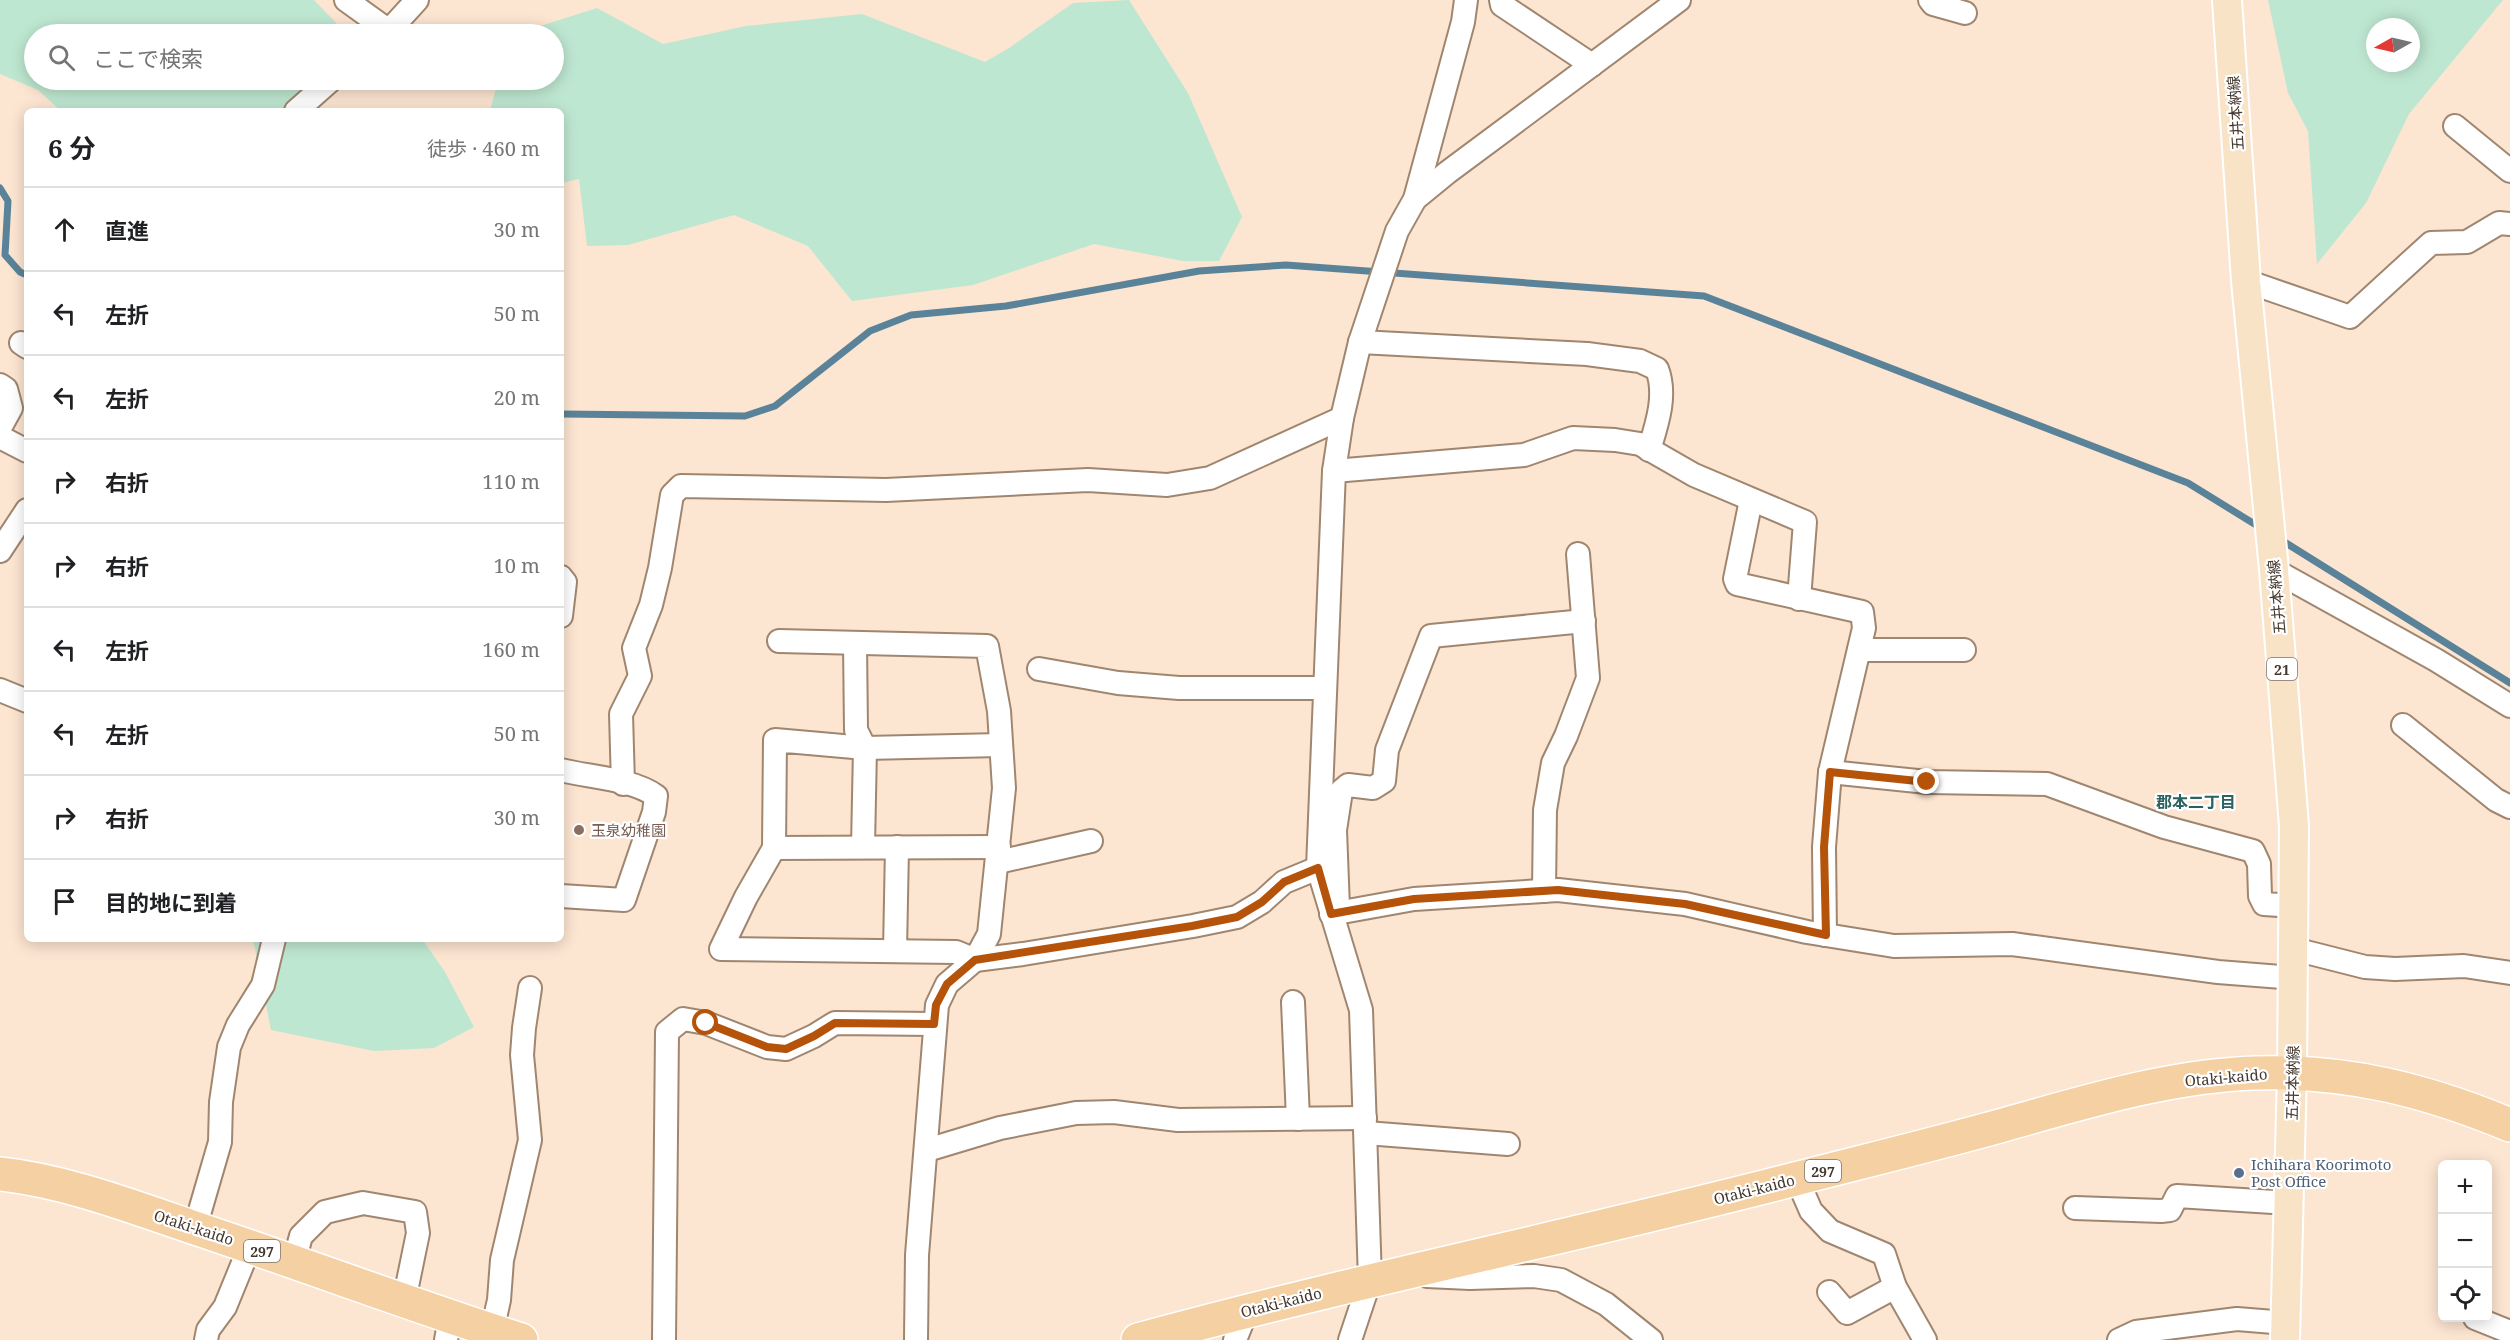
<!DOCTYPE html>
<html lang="ja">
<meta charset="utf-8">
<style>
body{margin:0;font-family:"Noto Serif","Noto Sans JP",serif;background:#f6f6f6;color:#202124}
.controls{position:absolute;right:18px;bottom:18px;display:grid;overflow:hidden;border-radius:9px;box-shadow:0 3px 15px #0003}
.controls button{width:54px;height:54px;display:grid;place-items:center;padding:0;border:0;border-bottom:2px solid #e0e0e0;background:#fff;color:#202124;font:30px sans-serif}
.compass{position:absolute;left:2366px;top:18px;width:54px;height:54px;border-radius:50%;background:#fff;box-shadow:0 3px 15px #0003;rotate:262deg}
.stop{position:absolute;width:18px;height:18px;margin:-14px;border:4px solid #b45309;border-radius:50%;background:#fff}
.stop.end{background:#b45309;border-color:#fff;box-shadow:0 2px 6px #0008}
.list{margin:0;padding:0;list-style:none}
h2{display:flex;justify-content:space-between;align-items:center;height:78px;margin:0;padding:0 24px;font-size:26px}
h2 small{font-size:20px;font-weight:400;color:#757577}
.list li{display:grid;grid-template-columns:39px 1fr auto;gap:18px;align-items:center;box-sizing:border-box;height:84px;padding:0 24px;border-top:2px solid #e0e0e0}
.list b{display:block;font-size:22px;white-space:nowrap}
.list em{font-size:20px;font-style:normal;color:#757577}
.icon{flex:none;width:33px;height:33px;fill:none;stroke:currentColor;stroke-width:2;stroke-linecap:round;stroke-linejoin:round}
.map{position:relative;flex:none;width:2510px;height:1340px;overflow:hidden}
.search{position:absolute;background:#fff;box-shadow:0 3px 15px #0003;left:24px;top:24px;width:540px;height:66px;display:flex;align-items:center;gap:15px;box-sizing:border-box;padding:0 21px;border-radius:33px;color:#757577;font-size:22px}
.panel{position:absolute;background:#fff;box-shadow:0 3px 15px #0003;left:24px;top:108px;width:540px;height:834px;border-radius:9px}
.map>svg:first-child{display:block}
.green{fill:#bee7d1;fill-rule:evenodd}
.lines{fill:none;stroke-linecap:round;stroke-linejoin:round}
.stream{stroke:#5a8399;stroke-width:7}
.minor-casing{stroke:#a0866f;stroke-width:26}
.major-casing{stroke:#fff;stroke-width:32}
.highway-casing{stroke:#fff;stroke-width:36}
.minor{stroke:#fff;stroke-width:22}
.major{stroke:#f8e3c7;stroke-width:28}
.highway{stroke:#f4d0a2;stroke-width:33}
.route{stroke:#b45309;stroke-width:8}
.education-dot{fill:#8d6e63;stroke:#fff;stroke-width:2}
.service-dot{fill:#5c6f8a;stroke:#fff;stroke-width:2}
.labels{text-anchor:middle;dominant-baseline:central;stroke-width:4.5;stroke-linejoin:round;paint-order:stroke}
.shield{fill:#fff;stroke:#7b736d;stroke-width:1.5}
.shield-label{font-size:14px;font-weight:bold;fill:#43372e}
.street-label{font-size:15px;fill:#43372e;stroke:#fff}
.education-label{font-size:15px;fill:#785e54;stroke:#fff;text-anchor:start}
.service-label{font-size:15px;fill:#4e5e75;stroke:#fff;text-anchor:start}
.neighbourhood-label{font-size:16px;font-weight:bold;fill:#29625e;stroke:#fff}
</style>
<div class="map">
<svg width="2510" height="1340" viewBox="0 0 2510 1340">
<rect width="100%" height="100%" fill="#fce5d1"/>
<!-- green -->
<g class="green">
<polygon points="0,0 314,0 340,27 337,34 34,34 34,80 312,80 293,111 61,111 38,90 0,74"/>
<polygon points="1129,0 1188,93 1242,217 1219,261 1183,261 1094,244 973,285 852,301 808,246 734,215 628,245 587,246 579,179 561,183 561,111 490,111 498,80 554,80 554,34 515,34 597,8 663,44 746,26 862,14 985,62 1009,48 1073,3"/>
<path d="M2268,0H2503L2409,114L2366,203L2317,264L2308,131L2288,93ZM2375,27H2411V63H2375Z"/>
<polygon points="253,939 422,939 445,972 474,1027 434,1048 374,1051 271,1030"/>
</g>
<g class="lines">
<!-- stream -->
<g class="stream">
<polyline points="0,188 8,201 5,255 20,272 27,275"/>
<polyline points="561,414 745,416 775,406 870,331 911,315 1006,306 1199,271 1286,265 1704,296 2188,483 2261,528"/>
<polyline points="2278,538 2510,683"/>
</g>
<defs>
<g id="minor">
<polyline points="346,0 389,31"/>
<polyline points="1501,0 1502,5 1592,65"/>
<polyline points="1930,0 1933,4 1965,13"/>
<polyline points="386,34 417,0"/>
<polyline points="296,111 331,80"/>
<polyline points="2455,126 2510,171"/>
<polyline points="1415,199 1463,22 1466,0"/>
<polyline points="2246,281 2350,317 2431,243 2467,242 2499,223 2510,224"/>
<path d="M1360,342L1587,354L1640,361L1657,369C1667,395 1657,424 1649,450"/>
<polyline points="21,343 27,347"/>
<polyline points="0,385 6,389 11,408 0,428"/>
<polyline points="0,437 27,451"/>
<polyline points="1334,471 1524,455 1573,438 1615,440 1640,444 1694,475 1805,522 1799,599"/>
<polyline points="1751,500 1735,579 1737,584 1862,612 1864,628 1830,772 1824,847 1825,935"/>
<polyline points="0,551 27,510"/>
<polyline points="2274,570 2436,660 2510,706"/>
<polyline points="561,577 565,582 561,616"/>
<polyline points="779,641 987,646 999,711 1004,788 989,934 975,960 947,984 937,1005 917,1255 916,1340"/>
<polyline points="855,643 856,730 865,748 863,847"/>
<polyline points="1859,650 1964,650"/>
<polyline points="1039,669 1118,683 1179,688 1325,688"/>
<polyline points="0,690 27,701"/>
<polyline points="2403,725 2496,800 2510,807"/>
<polyline points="1001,745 865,748 775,740 774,848 746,897 721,949 956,952 975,960 1023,954 1193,926 1237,917 1262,902 1284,882 1318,868"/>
<path d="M561,770C589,777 633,779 656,796L654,812L624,900L561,896"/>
<polyline points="1830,772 1927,782 2047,784 2164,827 2253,851 2259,864 2260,896 2264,904 2294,906"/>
<polyline points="623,784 621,714 640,676 634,648 651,605 660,568 672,495 681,486 886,490 1088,480 1167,485 1210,478 1342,418"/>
<polyline points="774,848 999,847"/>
<polyline points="998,862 1091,841"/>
<polyline points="1544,891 1545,810 1553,763 1566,736 1588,678 1578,554"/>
<polyline points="1338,908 1335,830 1341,791 1348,785 1373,788 1384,781 1387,750 1431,636 1584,621"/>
<polyline points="1331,914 1414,899 1558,890 1685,904 1807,932 1894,946 2012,944 2218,972 2294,978"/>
<polyline points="2294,949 2365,967 2395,969 2464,966 2510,973"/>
<polyline points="895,951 897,847"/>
<polyline points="1293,1002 1298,1119"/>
<polyline points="1366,1133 1508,1144"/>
<polyline points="927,1150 1000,1128 1076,1113 1114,1112 1178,1120 1365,1118"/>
<polyline points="1797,1179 1811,1211 1830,1231 1884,1254 1895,1287 1925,1340"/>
<polyline points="2075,1208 2161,1211 2170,1210 2177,1196 2290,1203"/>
<polyline points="195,1228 220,1142 221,1102 229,1047 238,1025 263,985 274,939"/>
<polyline points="294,1262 301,1236 325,1212 363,1203 415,1212 418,1233 404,1301"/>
<polyline points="1427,1276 1470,1278 1534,1276 1561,1280 1606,1304 1651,1340"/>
<polyline points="1829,1292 1847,1313 1895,1287"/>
<polyline points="2475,1318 2510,1332"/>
<polyline points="492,1331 499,1300 502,1260 530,1140 522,1055 524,1028 530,988"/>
<polyline points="206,1340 208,1330 225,1307 250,1246"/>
<polyline points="446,1340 450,1318"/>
<polyline points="664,1340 667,1032 683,1019 706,1023 767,1047 786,1049 814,1036 835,1023 934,1024"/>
<polyline points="1235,1340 1247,1310"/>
<polyline points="1350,1340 1370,1280 1361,1010 1318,868 1334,471 1342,418 1360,342 1397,231 1415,199 1448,172 1679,0"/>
<polyline points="2119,1340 2136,1332 2237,1319 2286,1323"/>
</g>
<polyline id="major" points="2227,0 2246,281 2274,570 2294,826 2292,1073 2285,1340"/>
<g id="highway">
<path d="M0,1174C64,1181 128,1205 189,1226C300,1263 409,1304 521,1340"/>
<path d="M1138,1340C1357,1280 1580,1235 1799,1178C1861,1162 1923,1147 1985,1130C2073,1106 2163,1076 2255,1073C2347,1070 2426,1090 2510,1125"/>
</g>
</defs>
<!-- minor casing -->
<use href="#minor" class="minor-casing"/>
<!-- major casing -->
<use href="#major" class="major-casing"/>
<!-- highway casing -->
<use href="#highway" class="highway-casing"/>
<!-- minor -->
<use href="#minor" class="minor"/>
<!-- major -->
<use href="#major" class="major"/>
<!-- highway -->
<use href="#highway" class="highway"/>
</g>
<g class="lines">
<!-- route -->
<polyline class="route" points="706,1023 767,1047 786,1049 814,1036 835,1023 934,1024 936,1005 947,984 975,960 1192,926 1237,917 1262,902 1284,882 1318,868 1331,914 1414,899 1558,890 1685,904 1826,935 1824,847 1830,772 1927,782"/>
</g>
<!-- markers -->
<circle class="education-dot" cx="579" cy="830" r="6"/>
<circle class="service-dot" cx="2239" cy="1173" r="6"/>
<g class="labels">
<!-- shield labels -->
<g class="shield">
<rect x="2267" y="658" width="30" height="22" rx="4.5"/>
<rect x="1805" y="1160" width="36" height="22" rx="4.5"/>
<rect x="244" y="1240" width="36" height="22" rx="4.5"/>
</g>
<g class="shield-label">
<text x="2282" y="669">21</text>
<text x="1823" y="1171">297</text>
<text x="262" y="1251">297</text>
</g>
<!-- street labels -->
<g class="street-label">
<text transform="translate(2235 113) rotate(-94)">五井本納線</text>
<text transform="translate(2276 597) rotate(-95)">五井本納線</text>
<text transform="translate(2226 1077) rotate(-5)">Otaki-kaido</text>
<text transform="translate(2292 1083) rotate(-89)">五井本納線</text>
<text transform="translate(1754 1189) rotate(-14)">Otaki-kaido</text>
<text transform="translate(194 1227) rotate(18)">Otaki-kaido</text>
<text transform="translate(1281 1302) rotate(-14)">Otaki-kaido</text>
</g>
<!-- education labels -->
<g class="education-label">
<text x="591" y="830">玉泉幼稚園</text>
</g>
<!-- service labels -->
<g class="service-label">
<text x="2251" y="1164">Ichihara Koorimoto<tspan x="2251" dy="17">Post Office</tspan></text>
</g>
<!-- neighbourhood labels -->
<g class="neighbourhood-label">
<text x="2196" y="802">郡本二丁目</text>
</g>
</g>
</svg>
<div class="controls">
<button>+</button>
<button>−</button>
<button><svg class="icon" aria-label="locate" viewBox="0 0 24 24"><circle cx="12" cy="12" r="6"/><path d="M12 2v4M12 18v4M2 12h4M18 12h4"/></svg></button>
</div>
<svg class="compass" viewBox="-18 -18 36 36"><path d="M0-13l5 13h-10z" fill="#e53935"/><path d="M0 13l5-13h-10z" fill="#757577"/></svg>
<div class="stop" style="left:706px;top:1023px"></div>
<div class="stop end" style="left:1927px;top:782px"></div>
<div class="search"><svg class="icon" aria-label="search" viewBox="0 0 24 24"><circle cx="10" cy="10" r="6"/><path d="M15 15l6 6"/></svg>ここで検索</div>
<section class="panel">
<h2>6 分<small>徒歩 · 460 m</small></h2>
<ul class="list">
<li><svg class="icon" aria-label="ahead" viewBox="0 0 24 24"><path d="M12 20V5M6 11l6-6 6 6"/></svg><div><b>直進</b></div><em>30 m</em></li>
<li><svg class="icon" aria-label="left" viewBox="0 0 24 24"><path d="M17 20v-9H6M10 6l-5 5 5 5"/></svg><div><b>左折</b></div><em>50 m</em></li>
<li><svg class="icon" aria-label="left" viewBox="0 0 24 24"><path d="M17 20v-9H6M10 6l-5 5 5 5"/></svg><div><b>左折</b></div><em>20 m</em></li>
<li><svg class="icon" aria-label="right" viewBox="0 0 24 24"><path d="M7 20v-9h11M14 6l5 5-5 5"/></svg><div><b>右折</b></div><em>110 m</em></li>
<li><svg class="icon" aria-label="right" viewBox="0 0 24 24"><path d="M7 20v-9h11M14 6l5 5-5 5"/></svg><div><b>右折</b></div><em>10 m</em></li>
<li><svg class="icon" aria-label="left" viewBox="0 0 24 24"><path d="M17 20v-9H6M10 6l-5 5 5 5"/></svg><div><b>左折</b></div><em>160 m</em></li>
<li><svg class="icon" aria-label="left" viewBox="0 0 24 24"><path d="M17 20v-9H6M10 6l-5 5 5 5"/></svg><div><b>左折</b></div><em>50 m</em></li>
<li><svg class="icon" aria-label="right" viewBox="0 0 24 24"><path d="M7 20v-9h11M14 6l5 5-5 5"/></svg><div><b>右折</b></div><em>30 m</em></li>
<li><svg class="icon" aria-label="arrive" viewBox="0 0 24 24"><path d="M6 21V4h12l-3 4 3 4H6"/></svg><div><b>目的地に到着</b></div></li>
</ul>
</section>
</div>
